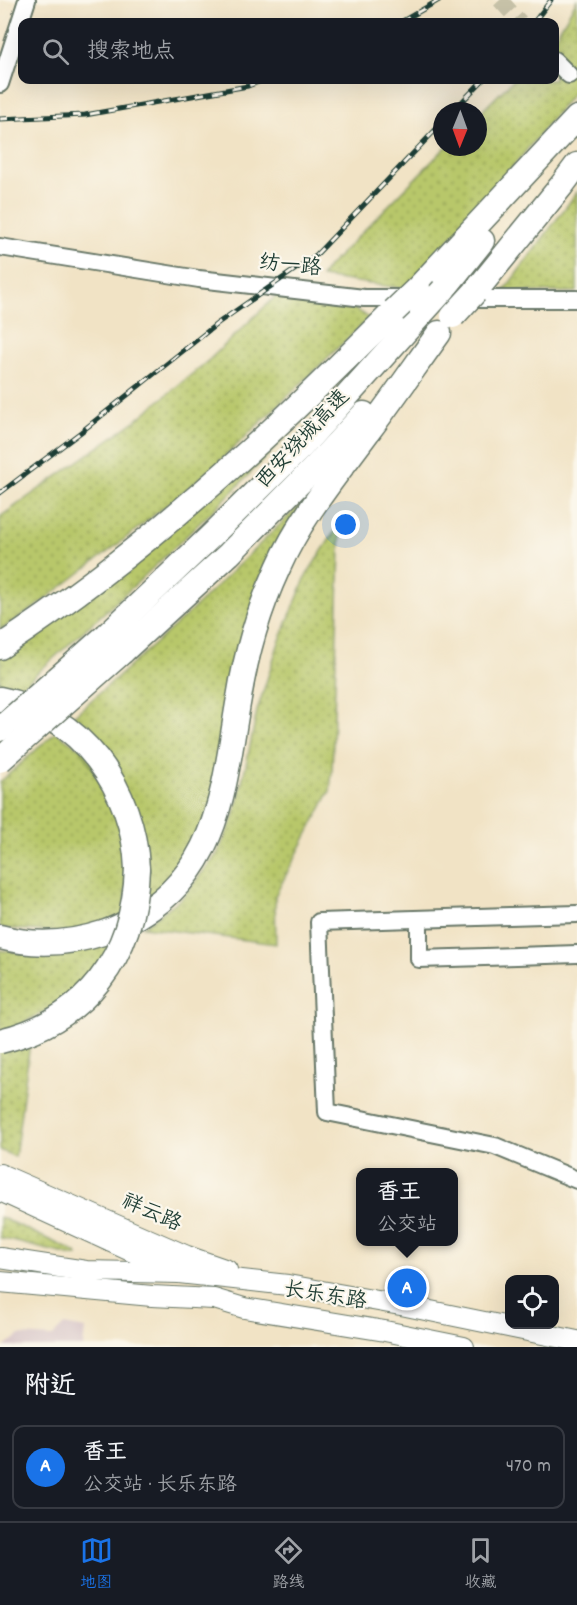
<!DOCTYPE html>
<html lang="zh">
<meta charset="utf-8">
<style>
body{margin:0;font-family:Dekko,"LXGW WenKai TC",sans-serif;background:#242831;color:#f1f3f6}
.controls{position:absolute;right:18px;bottom:18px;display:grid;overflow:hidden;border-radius:12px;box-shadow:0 6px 24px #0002}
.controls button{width:54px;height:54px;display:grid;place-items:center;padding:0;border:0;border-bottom:2px solid #363941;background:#171b24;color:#f1f3f6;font:30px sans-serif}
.compass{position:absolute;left:433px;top:102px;width:54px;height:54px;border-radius:50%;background:#171b24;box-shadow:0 6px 24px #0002;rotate:181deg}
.you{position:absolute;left:346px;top:525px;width:21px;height:21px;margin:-15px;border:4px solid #fff;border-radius:50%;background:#1a73e8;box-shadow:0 0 0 9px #1a73e833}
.badge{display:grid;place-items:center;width:39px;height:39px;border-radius:50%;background:#1a73e8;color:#fff;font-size:20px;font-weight:700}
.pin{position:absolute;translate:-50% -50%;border:3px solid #fff;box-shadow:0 2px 6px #0006}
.popup{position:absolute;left:356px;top:1168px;width:102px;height:78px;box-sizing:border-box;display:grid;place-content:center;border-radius:12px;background:#171b24;filter:drop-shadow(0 2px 4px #0005);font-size:20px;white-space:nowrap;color:#9ea1a6}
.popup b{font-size:22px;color:#f1f3f6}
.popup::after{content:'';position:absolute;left:50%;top:100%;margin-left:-12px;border:12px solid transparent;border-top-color:#171b24}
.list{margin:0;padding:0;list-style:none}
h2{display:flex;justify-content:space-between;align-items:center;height:78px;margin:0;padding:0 24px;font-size:26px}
h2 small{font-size:20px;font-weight:400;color:#9ea1a6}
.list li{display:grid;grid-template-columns:39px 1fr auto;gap:18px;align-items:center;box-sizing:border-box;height:84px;margin:0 12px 12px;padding:0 12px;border:2px solid #363941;border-radius:12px}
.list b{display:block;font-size:22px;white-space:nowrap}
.list p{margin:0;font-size:20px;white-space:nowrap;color:#9ea1a6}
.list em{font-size:20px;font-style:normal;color:#9ea1a6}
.icon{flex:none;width:33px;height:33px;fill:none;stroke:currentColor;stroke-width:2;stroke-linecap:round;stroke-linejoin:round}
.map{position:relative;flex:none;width:577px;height:1347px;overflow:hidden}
.search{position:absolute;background:#171b24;box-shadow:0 6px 24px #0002;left:18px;right:18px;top:18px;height:66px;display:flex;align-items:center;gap:15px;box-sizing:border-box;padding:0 21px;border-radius:12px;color:#9ea1a6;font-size:22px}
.sheet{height:174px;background:#171b24}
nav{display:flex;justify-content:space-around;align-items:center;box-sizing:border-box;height:84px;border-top:2px solid #363941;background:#171b24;font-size:16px;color:#9ea1a6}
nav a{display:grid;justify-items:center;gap:3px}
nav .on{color:#1a73e8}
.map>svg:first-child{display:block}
.railway{fill:#d2bec2}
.grass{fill:url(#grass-dots);stroke:#6c824f;stroke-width:1.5}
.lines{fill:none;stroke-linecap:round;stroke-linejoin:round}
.minor-tunnel{stroke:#c7c2a8;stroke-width:16;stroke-dasharray:16 8;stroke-linecap:butt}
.minor-casing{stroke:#687767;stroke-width:20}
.major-casing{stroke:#687767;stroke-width:22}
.highway-casing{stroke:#687767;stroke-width:27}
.minor{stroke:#fff;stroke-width:16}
.major{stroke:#fff;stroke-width:20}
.highway{stroke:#fff;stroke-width:24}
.rail-casing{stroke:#1f3d34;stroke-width:5}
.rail{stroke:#fbf7ec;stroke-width:3;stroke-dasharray:9;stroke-linecap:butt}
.highway-bridge-casing{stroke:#687767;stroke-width:27;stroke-linecap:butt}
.highway-bridge{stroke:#fff;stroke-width:24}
.labels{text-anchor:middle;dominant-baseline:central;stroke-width:4.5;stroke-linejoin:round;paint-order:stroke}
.street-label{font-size:21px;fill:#1f3d34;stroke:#fbf7ec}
</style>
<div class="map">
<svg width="577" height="1347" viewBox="0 0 577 1347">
<defs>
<pattern id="grass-dots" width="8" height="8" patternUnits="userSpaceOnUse" patternTransform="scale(1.5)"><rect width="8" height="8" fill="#b8c76a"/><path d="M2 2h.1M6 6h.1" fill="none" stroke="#95a358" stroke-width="1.8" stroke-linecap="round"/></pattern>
</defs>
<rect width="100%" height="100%" fill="#fbf7ec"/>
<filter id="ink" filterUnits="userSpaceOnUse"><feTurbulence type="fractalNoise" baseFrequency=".0167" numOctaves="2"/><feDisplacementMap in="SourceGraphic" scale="12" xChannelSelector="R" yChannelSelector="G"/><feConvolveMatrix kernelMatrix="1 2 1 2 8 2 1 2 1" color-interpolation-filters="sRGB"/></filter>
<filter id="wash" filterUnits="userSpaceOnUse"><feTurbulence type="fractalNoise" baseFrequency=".008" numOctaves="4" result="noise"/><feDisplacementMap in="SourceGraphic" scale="24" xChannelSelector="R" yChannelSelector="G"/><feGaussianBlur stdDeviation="1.35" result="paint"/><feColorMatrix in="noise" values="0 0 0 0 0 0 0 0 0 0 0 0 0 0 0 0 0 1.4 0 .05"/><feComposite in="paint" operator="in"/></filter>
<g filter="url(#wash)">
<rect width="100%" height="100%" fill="#f1e3c5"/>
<!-- railway -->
<polygon class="railway" points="64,1325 85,1329 83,1347 4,1347 20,1335 52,1337"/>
<!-- grass -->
<g class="grass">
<polygon points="577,0 577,88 521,157 406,289 321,277 328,267 446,147 478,147 478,115 513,80 554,80 555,37"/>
<polygon points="577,192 577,292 503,292"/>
<path d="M275,297C303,300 347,299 369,318L215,466L122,541L34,608L0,630V517L135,421L210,359Z"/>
<polygon points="353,368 227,497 137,583 16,692 0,689 0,653"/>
<polygon points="302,503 215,796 184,863 142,905 145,864 67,722 188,614"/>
<polygon points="341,522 332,770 330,791 275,896 276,944 143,927 183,897 217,854 234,817 248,756 257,711 278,645 307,574"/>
<polygon points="56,732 82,750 126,828 126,915 69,933 0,928 0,782"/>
<polygon points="117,941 82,992 0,1035 0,950 24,953"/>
<polygon points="30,1043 15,1157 0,1150 0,1051"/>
<polygon points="0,1217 69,1249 76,1253 77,1255 73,1256 0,1238"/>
</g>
</g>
<g filter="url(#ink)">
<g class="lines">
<!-- minor-tunnel -->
<polyline class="minor-tunnel" points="500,0 520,22"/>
<defs>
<g id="minor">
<polyline points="554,60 569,75"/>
<polyline points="0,84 27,0"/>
<polyline points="0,247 199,279 364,298 411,298"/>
<polyline points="464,299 577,299"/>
<polyline points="577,914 319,922 327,1112 495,1146 577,1180"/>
<polyline points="419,919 419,959 577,954"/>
</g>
<g id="major">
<polyline points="0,1174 187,1256 227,1270"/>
<polyline points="0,1191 172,1270"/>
<polyline points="0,1258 86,1271 179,1273 288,1285 406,1306 577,1341"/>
<polyline points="0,1282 152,1296 214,1299 244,1308 385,1331 464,1347"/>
</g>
<g id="highway">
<polyline points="418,288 577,118"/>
<polyline points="443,290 482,241"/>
<polyline points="475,292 562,185 577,165"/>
<polyline points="107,635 210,537 301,447 422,313"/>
<path d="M0,647C87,590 170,523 247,453C298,407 346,359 394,311"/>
<polyline points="122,652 229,554 316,466 364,414"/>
<path d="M0,699C81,714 134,789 137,869"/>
<path d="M0,937C34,946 69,944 103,933C116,929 127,923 139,916C221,868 224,782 239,698C246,654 259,609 278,568C301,516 337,474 370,429C394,397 416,365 439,333"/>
</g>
</defs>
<!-- minor casing -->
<use href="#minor" class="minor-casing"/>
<!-- major casing -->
<use href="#major" class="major-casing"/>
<!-- highway casing -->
<use href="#highway" class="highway-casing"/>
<!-- minor -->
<use href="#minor" class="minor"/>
<!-- major -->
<use href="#major" class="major"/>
<!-- highway -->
<use href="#highway" class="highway"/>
<defs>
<g id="rail">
<polyline points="401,22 439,0"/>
<polyline points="534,22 551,0"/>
<polyline points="453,111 483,80"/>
<polyline points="0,119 85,115 248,86 264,80"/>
<polyline points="0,493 81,432 218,323 316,255 442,123"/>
</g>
</defs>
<!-- rail casing -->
<use href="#rail" class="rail-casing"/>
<!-- rail -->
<use href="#rail" class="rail"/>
<defs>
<g id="highway-bridge">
<polyline points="394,311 418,288"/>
<polyline points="422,313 443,290"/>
<polyline points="453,316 475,292"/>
<polyline points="0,729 107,635"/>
<polyline points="0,760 122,652"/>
<path d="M0,1041C86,1021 134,956 137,869"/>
</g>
</defs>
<!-- highway-bridge casing -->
<use href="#highway-bridge" class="highway-bridge-casing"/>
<!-- highway-bridge -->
<use href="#highway-bridge" class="highway-bridge"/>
</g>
</g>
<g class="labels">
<!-- street labels -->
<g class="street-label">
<text transform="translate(290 267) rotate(6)">纺一路</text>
<text transform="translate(304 440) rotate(-47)">西安绕城高速</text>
<text transform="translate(151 1214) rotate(24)">祥云路</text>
<text transform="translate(325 1297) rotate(9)">长乐东路</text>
</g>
</g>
</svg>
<div class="controls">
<button><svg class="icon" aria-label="locate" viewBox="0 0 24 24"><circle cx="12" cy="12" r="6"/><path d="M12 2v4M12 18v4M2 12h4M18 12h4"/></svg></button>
</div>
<svg class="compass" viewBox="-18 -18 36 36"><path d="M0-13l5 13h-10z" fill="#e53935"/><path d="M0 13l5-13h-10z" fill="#9ea1a6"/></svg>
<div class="you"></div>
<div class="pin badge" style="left:407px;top:1288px">A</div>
<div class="popup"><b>香王</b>公交站</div>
<div class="search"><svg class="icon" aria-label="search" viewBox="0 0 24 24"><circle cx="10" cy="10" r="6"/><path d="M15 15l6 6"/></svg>搜索地点</div>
</div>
<section class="sheet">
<h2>附近<small></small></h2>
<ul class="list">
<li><span class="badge">A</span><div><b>香王</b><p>公交站 · 长乐东路</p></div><em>470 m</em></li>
</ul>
</section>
<nav>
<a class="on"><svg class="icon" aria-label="map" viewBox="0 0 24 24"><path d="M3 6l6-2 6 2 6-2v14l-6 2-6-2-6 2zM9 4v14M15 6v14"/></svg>地图</a>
<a><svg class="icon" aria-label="directions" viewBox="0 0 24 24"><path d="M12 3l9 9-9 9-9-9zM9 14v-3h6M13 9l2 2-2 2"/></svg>路线</a>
<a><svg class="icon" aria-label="saved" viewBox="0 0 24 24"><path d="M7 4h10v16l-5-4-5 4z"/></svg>收藏</a>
</nav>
